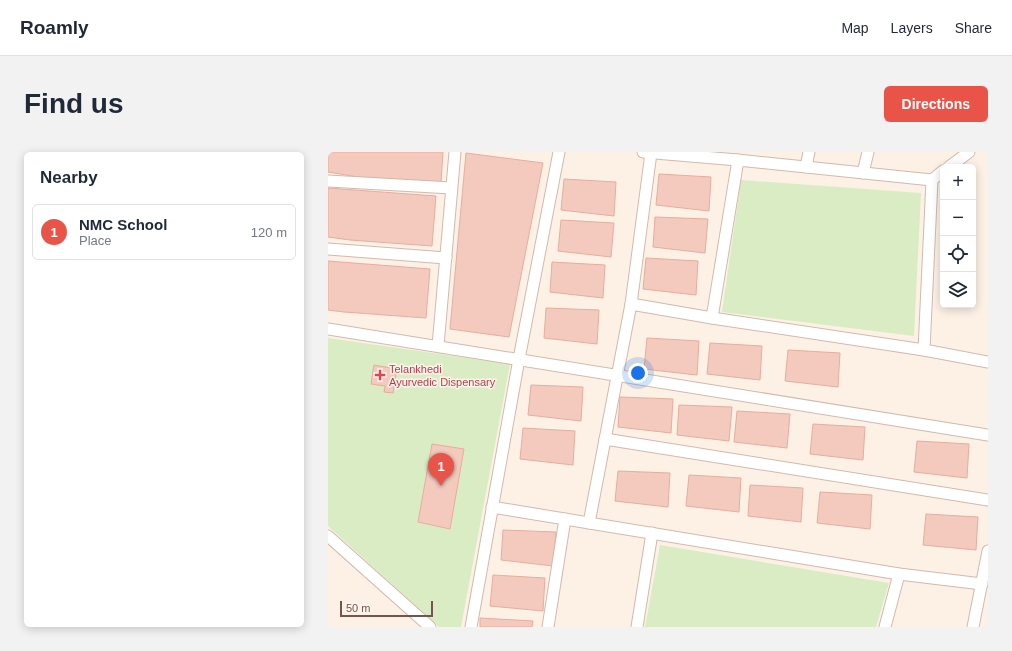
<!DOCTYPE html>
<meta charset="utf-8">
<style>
body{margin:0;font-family:Helvetica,sans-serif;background:#f2f2f3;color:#1f2937}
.controls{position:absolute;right:12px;top:12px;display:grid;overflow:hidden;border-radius:6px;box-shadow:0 2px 10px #0003}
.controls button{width:36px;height:36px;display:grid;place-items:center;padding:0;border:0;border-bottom:1px solid #e0e1e3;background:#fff;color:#1f2937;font:20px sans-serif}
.scale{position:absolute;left:12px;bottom:10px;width:93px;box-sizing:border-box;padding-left:4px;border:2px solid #78534a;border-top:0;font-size:11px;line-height:14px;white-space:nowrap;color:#78534a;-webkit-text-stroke:3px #fff5ed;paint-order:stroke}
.you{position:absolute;left:310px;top:221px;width:14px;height:14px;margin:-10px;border:3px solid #fff;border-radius:50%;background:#1a73e8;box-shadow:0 0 0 6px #1a73e833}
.badge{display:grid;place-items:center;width:26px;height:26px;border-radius:50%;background:#ea5348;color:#fff;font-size:13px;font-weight:700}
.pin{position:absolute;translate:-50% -33px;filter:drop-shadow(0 1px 2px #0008)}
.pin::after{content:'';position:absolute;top:21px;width:14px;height:12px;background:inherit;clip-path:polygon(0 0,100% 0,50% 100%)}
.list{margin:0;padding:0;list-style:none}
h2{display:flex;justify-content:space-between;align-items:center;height:52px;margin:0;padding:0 16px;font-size:17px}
h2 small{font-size:13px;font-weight:400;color:#747a83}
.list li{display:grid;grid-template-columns:26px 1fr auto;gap:12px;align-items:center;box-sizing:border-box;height:56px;margin:0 8px 8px;padding:0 8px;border:1px solid #e0e1e3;border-radius:6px}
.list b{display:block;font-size:15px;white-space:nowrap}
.list p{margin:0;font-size:13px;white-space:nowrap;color:#747a83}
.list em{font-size:13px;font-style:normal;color:#747a83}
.icon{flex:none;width:22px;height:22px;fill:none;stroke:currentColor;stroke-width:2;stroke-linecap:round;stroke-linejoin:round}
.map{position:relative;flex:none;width:660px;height:475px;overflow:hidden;border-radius:6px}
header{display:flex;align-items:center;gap:24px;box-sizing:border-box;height:56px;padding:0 20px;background:#fff;border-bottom:1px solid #e0e1e3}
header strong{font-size:19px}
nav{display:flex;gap:22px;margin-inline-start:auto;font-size:14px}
.intro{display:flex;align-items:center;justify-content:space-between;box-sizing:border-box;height:96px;padding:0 24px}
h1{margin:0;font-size:28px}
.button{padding:10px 18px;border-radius:6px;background:#ea5348;color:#fff;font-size:14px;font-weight:700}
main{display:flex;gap:24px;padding:0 24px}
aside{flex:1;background:#fff;border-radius:6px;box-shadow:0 2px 10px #0003}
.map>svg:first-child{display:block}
.green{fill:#daecc4}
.building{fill:#f3cabd;stroke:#e7ad9d}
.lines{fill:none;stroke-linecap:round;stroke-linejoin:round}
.minor-casing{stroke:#d2b9ae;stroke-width:13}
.minor{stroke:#fff;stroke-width:11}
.health-dot{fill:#e0444e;stroke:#fff5ed;stroke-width:1.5}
.labels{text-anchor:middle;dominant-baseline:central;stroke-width:3;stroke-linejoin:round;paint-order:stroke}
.health-label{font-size:11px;fill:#be3a42;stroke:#fff5ed;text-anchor:start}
</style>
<header>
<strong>Roamly</strong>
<nav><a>Map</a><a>Layers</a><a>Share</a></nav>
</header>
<div class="intro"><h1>Find us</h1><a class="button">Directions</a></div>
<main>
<aside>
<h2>Nearby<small></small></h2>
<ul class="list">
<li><span class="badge">1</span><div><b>NMC School</b><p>Place</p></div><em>120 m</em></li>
</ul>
</aside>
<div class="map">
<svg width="660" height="475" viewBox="0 0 660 475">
<rect width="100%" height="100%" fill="#fdf1e6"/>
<!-- green -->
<g class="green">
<polygon points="413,28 593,41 586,184 394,160"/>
<polygon points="0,186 182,212 133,475 111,475 0,374"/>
<polygon points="332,393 561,431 548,475 317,475"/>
</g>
<!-- building -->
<g class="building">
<polygon points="0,0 115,0 113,30 30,25 0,20"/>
<polygon points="138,1 215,11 181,185 122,177"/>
<polygon points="331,22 383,25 381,59 328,53"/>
<polygon points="236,27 288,30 286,64 233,58"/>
<polygon points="0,36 108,44 104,94 22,88 0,85"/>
<polygon points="327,65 380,67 377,101 325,95"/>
<polygon points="233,68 286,71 283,105 230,99"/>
<polygon points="318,106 370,109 368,143 315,137"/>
<polygon points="0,109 102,117 98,166 16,160 0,158"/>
<polygon points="224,110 277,113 275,146 222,140"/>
<polygon points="218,156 271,158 269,192 216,186"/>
<polygon points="319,186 371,189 369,223 316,217"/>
<polygon points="382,191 434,194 432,228 379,222"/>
<polygon points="460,198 512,201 510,235 457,229"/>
<polygon points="46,213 69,217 65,241 56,240 57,234 43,232"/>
<polygon points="203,233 255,235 253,269 200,263"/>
<polygon points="292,245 345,247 343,281 290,275"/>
<polygon points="351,253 404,255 401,289 349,283"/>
<polygon points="409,259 462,262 459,296 406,290"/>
<polygon points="485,272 537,275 535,308 482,302"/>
<polygon points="195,276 247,279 245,313 192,307"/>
<polygon points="589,289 641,292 639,326 586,320"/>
<polygon points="104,292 136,297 122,377 90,370"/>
<polygon points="290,319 342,321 340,355 287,349"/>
<polygon points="361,323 413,326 411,360 358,354"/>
<polygon points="422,333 475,336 473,370 420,364"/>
<polygon points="492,340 544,343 542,377 489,371"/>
<polygon points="598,362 650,365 648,398 595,393"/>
<polygon points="175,378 228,380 225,414 173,408"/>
<polygon points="165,423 217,426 215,459 162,454"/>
<polygon points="152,466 205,469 204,475 152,475"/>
</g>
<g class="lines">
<defs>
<g id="minor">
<polyline points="315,0 410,8"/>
<polyline points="478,15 481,0"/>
<polyline points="621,15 641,0"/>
<polyline points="615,19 604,28 596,198 660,210"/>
<polyline points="535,21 540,0"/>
<polyline points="0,29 123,36"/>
<polyline points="0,97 118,106"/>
<polyline points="303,152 384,166"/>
<polyline points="0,177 660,283"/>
<polyline points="110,194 127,0"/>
<polyline points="596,198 384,166 410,8 604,28"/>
<polyline points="277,287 660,348"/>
<polyline points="164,355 571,422 654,432"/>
<polyline points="261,371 303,152 323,1"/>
<polyline points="0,384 102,475"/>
<polyline points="143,475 191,207 231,0"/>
<polyline points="220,475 237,367"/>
<polyline points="309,475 324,381"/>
<polyline points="557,475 571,422"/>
<polyline points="645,475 660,399"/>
</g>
</defs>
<!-- minor casing -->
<use href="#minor" class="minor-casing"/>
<!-- minor -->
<use href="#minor" class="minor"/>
</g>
<!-- markers -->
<path class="health-dot" d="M50 217h4v4h4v4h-4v4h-4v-4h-4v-4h4z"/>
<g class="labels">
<!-- health labels -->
<g class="health-label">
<text x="61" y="217">Telankhedi<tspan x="61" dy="13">Ayurvedic Dispensary</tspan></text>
</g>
</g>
</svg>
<div class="controls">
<button>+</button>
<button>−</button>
<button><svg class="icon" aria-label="locate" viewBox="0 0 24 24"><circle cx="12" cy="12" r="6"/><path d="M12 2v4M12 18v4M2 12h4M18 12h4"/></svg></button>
<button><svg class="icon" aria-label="layers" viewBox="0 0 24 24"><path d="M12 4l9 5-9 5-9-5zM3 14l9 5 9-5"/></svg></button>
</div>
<div class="scale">50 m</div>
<div class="you"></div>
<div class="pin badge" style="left:113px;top:334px">1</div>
</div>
</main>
